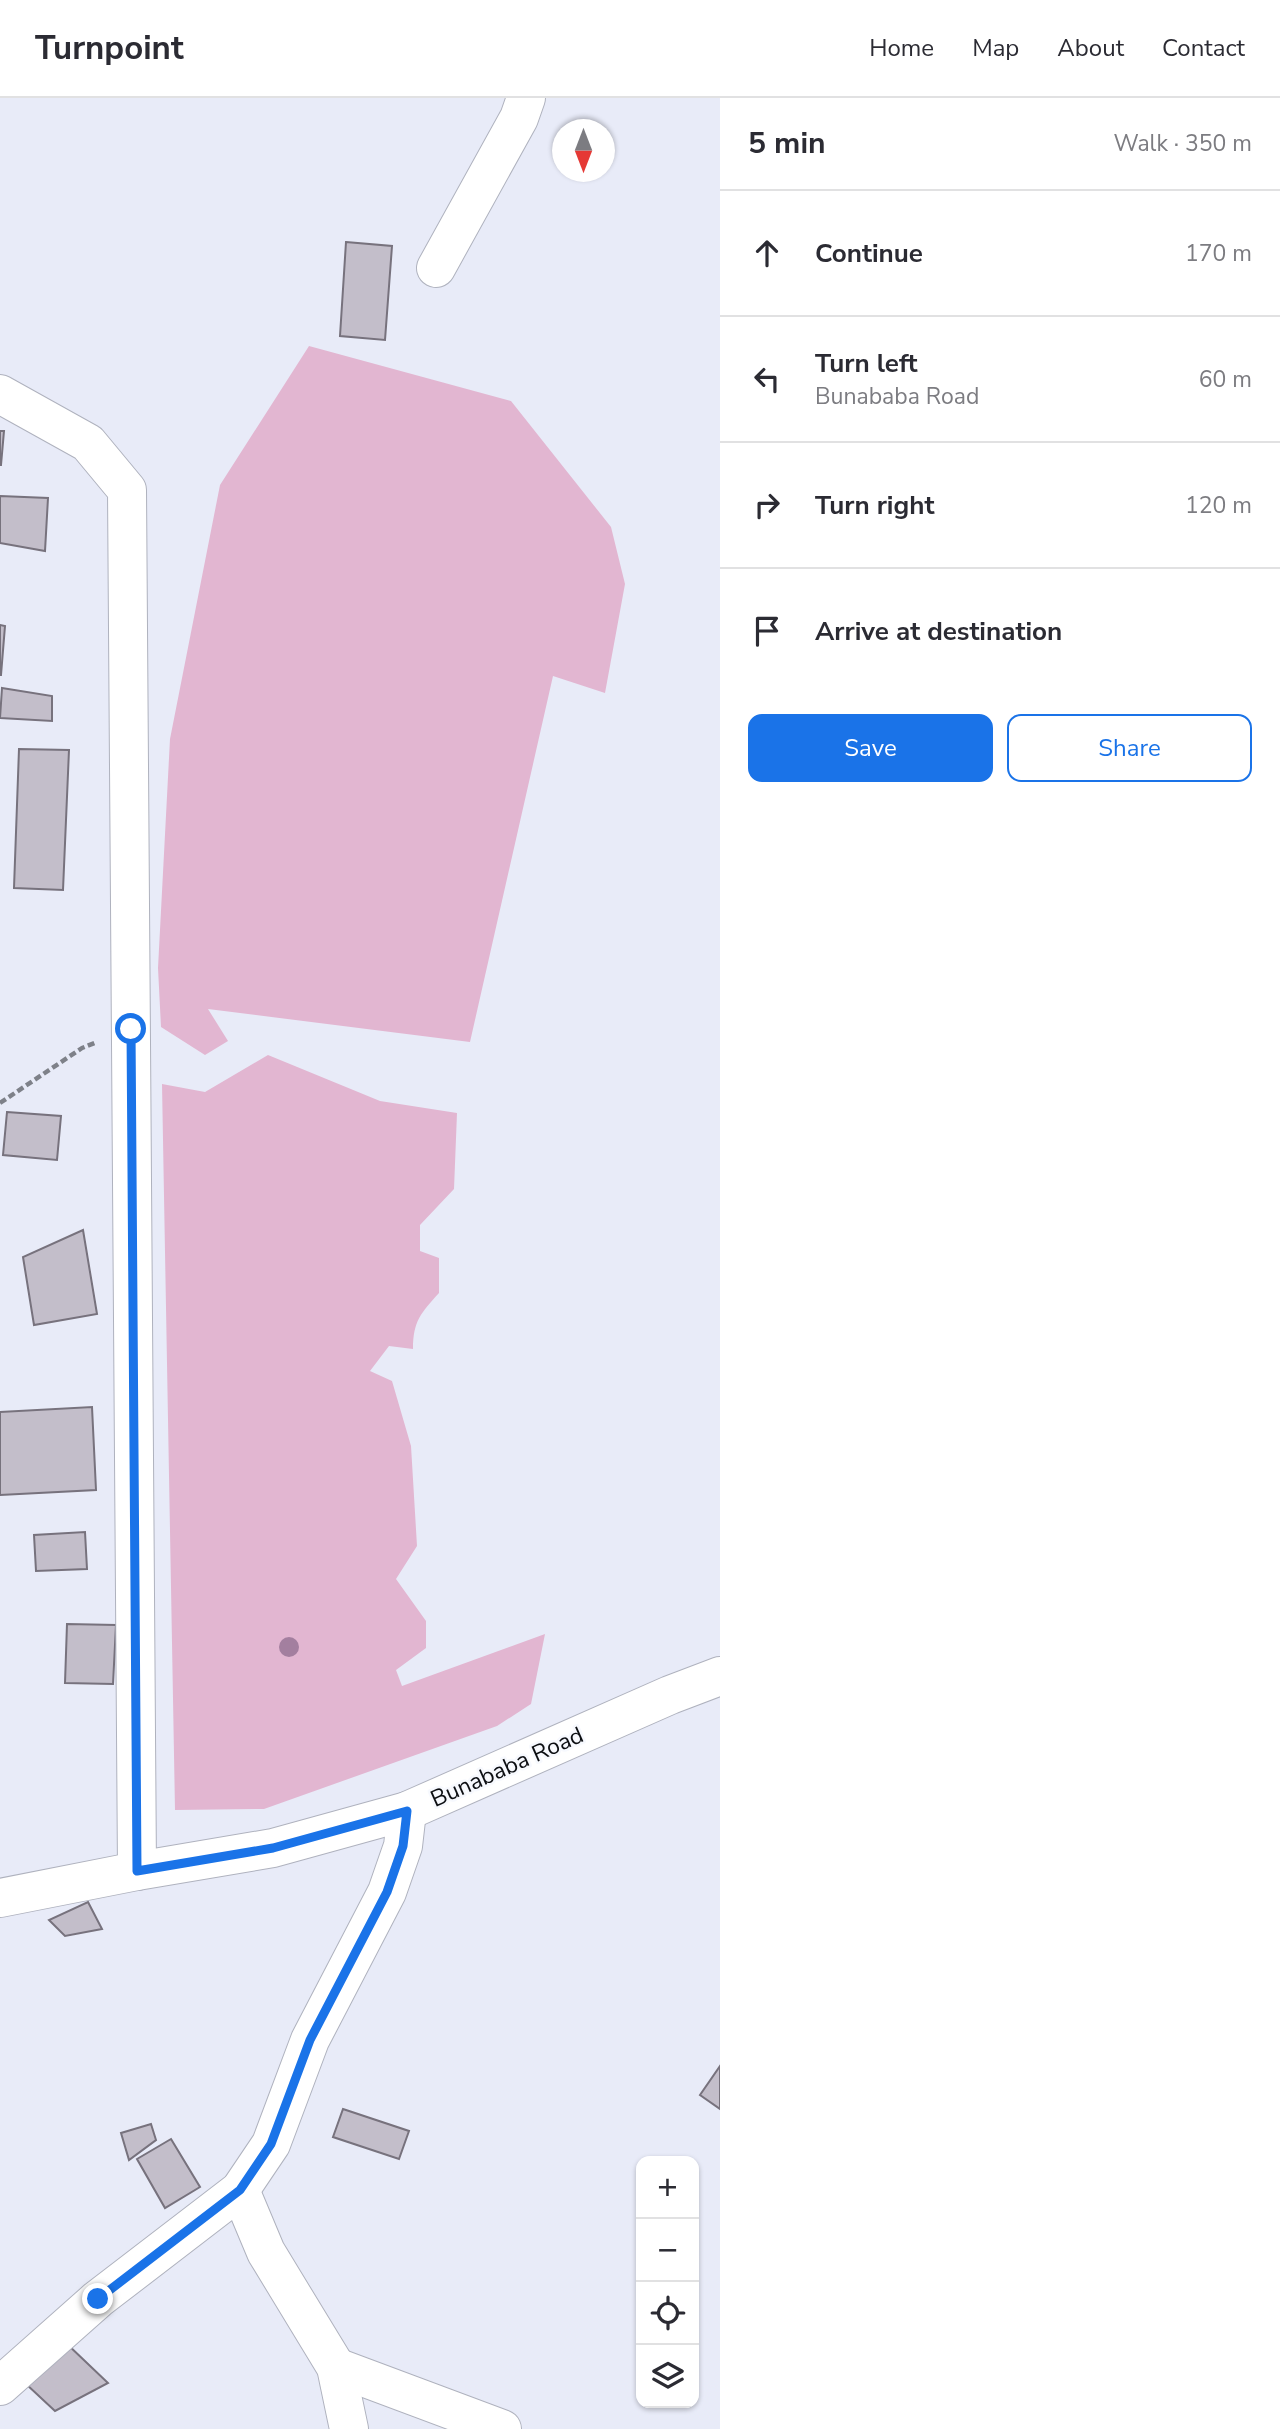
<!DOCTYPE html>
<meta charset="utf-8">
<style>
body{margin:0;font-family:"Nunito Sans",sans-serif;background:#f7f7f7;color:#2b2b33}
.controls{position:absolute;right:21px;bottom:21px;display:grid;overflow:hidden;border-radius:14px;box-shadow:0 2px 5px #0004}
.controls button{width:63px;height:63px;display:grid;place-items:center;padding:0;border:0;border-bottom:2px solid #e1e1e2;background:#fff;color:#2b2b33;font:35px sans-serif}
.compass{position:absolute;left:552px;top:21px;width:63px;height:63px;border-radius:50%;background:#fff;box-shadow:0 2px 5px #0004;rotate:180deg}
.stop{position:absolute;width:21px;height:21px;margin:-16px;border:5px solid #1a73e8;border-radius:50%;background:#fff}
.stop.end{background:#1a73e8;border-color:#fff;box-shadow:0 2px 7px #0008}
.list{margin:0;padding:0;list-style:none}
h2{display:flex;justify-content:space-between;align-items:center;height:91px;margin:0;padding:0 28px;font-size:30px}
h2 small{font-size:23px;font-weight:400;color:#7c7c81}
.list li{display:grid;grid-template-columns:46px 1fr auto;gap:21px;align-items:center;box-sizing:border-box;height:126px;padding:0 28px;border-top:2px solid #e1e1e2}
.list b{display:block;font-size:26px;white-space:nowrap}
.list p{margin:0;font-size:23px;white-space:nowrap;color:#7c7c81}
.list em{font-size:23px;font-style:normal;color:#7c7c81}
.actions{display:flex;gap:14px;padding:21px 28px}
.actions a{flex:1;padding:16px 0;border:2px solid #1a73e8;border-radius:14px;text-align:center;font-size:24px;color:#1a73e8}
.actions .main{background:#1a73e8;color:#fff}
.icon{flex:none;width:38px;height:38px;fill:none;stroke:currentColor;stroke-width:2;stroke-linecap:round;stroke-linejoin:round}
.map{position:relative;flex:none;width:720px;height:2331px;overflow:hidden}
header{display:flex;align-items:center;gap:42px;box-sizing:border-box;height:98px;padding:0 35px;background:#fff;border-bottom:2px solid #e1e1e2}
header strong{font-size:33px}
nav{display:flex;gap:38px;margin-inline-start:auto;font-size:24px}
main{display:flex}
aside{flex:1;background:#fff}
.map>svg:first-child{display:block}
.green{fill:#e2b6d1}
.building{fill:#c3beca;stroke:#77727d;stroke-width:2}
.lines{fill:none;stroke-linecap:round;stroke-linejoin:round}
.street-casing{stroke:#afb2be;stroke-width:40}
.path{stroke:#7e8189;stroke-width:4.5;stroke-dasharray:7 3.5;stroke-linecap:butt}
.street{stroke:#fff;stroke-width:38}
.tree{fill:#a37f9f}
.route{stroke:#1a73e8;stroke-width:9}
.labels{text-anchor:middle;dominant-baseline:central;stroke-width:5;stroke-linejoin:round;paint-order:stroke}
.street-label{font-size:23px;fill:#0c0e12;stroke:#f7f9fe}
</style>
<header>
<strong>Turnpoint</strong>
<nav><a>Home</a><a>Map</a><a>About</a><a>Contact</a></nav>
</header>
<main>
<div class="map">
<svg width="720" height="2331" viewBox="0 0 720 2331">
<rect width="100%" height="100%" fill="#e8ebf8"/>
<!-- green -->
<g class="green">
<polygon points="309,248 511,303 611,429 625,486 605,595 553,578 470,944 208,911 228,943 205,957 161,929 158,870 170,641 220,387"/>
<path d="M268,957L380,1003L457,1015L454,1091L420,1127V1153L439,1160V1195C421,1215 413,1223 413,1251L389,1248L370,1273L392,1283L411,1348L417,1448L396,1481L426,1523V1550L396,1572L402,1588L545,1536L531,1606L497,1628L264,1711L175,1712L162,986L205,994Z"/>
</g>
<!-- building -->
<g class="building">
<polygon points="346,144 392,148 385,242 340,238"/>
<polygon points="0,333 4,333 1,367 0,367"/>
<polygon points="0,398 48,400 45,453 0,445"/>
<polygon points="0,527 5,528 1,577 0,577"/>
<polygon points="2,590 52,598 52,623 0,620"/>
<polygon points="19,651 69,652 63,792 14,790"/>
<polygon points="7,1014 61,1018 57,1062 3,1057"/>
<polygon points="83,1132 97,1216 34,1227 23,1159"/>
<polygon points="92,1309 96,1392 0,1397 0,1314"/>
<polygon points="85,1434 87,1471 36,1473 34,1437"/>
<polygon points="67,1526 116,1527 113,1586 65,1585"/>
<polygon points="88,1804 102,1831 65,1838 49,1822"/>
<polygon points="720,1968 720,2011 700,1997"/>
<polygon points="343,2011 409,2033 399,2061 333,2039"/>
<polygon points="151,2026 156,2042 129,2062 121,2035"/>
<polygon points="171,2041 200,2089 165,2110 137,2061"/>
<polygon points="66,2245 108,2285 55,2313 26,2286"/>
</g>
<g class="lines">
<defs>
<g id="street">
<polyline points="436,170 519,20 526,0"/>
<polyline points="0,296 88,345 127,392 137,1773"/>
<polyline points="0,1800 137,1773 273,1750 407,1713 670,1597 720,1578"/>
<polyline points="240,2092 266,2154 336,2269 349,2331"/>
<polyline points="336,2269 502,2331"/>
<polyline points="0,2288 98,2201 240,2092 271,2046 310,1942 387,1794 403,1748 407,1713"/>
</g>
</defs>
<!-- street casing -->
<use href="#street" class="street-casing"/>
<!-- path -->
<polyline class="path" points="0,1005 82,950 97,944"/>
<!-- street -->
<use href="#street" class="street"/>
</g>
<!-- trees -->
<circle class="tree" cx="289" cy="1549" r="10"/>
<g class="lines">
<!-- route -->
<polyline class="route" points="98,2201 240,2092 271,2046 310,1942 387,1794 403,1748 407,1713 273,1750 137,1773 131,931"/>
</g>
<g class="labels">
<!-- street labels -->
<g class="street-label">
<text transform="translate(507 1669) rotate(-24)">Bunababa Road</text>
</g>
</g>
</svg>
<div class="controls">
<button>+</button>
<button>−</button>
<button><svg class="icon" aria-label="locate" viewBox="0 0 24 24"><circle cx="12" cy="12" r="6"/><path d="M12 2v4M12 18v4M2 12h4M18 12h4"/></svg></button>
<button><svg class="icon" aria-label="layers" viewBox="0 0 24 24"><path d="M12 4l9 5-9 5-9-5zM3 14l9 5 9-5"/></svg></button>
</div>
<svg class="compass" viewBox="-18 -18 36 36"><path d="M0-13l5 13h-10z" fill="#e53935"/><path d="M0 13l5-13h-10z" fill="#7c7c81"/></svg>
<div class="stop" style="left:131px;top:931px"></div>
<div class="stop end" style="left:98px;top:2201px"></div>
</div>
<aside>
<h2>5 min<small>Walk · 350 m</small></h2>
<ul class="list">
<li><svg class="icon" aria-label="ahead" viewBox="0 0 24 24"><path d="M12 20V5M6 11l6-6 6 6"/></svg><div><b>Continue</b></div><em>170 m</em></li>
<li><svg class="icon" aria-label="left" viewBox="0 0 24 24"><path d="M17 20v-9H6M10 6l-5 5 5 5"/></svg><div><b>Turn left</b><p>Bunababa Road</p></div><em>60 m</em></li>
<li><svg class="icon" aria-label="right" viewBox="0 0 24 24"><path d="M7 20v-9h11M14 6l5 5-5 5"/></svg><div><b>Turn right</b></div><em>120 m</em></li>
<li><svg class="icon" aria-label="arrive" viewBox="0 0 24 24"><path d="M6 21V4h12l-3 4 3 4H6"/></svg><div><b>Arrive at destination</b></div></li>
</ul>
<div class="actions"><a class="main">Save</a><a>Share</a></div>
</aside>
</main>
